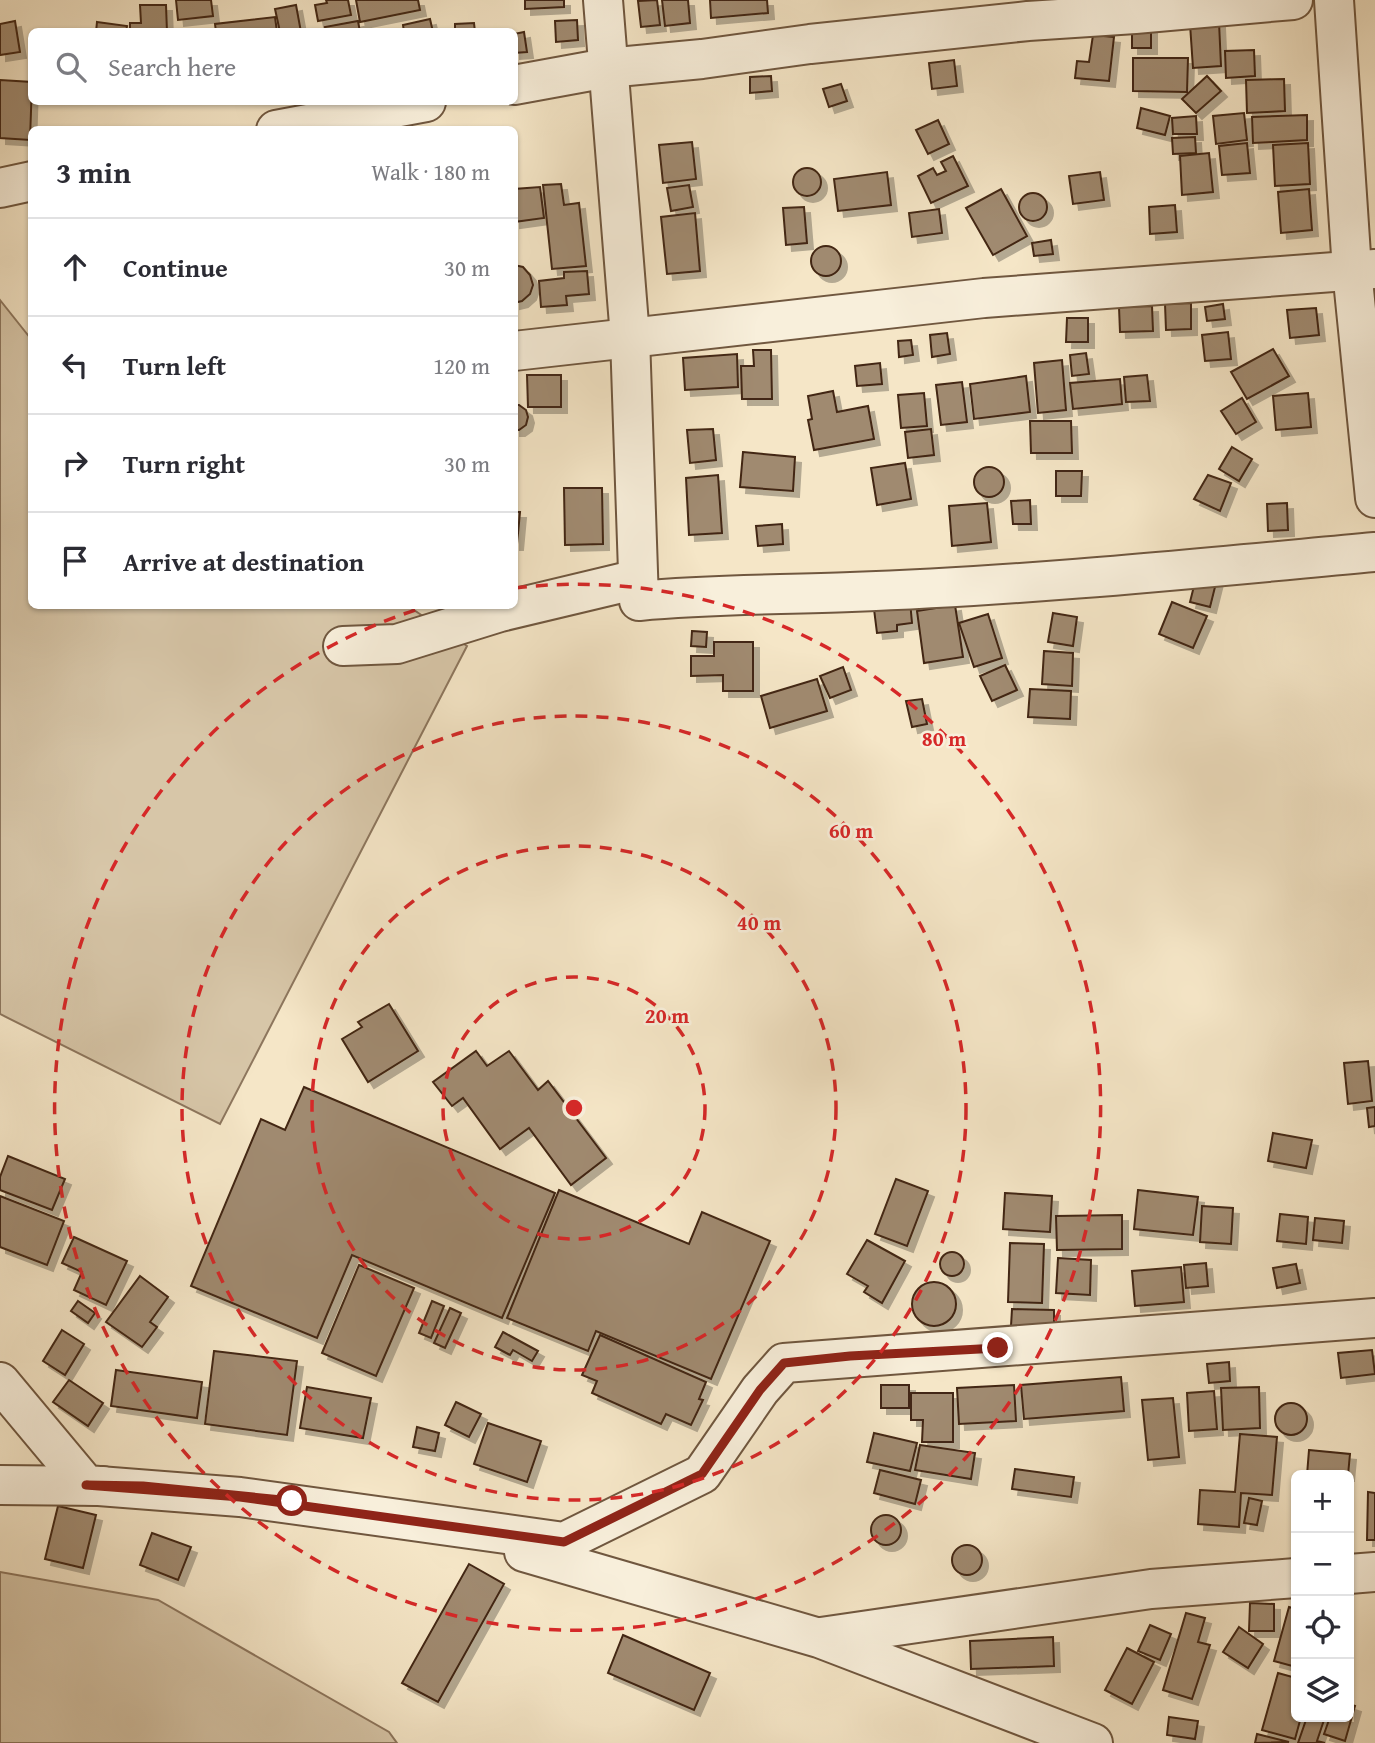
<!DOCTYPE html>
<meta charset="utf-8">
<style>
body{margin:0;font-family:"Gentium Book Plus",serif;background:#f2f2f3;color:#2b2b33}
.controls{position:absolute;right:21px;bottom:21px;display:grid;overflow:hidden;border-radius:10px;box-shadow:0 2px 5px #0004}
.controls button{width:63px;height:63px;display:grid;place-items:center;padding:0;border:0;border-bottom:2px solid #e1e1e2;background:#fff;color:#2b2b33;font:35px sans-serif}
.stop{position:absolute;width:21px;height:21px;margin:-16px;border:5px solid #8f2418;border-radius:50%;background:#fff}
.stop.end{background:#8f2418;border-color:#fff;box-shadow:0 2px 7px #0008}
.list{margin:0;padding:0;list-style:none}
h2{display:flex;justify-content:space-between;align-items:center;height:91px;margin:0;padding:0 28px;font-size:30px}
h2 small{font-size:23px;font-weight:400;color:#7c7c81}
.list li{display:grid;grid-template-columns:46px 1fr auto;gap:21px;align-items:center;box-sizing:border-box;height:98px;padding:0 28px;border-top:2px solid #e1e1e2}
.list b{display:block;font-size:26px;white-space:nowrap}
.list em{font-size:23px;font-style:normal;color:#7c7c81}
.icon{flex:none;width:38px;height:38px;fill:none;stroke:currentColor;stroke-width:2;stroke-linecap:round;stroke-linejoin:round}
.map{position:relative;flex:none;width:1375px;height:1743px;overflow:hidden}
.search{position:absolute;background:#fff;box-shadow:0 2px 5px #0004;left:28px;top:28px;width:490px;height:77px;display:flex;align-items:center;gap:18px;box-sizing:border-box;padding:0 24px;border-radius:10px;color:#7c7c81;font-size:26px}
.panel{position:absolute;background:#fff;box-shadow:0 2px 5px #0004;left:28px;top:126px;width:490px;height:483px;border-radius:10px}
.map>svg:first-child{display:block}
.green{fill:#d7c6a8;stroke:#8d765d;stroke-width:2}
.building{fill:#a08a70;stroke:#432712;stroke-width:2;filter:url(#shadow)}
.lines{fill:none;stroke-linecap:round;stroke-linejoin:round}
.minor-casing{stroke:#70573f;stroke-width:42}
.minor{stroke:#f8efdb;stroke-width:38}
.route{stroke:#8f2418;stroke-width:9}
.ring{fill:none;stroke:#d62828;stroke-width:3.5;stroke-dasharray:12 9}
.centre{fill:#d62828;stroke:#f8efdb;stroke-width:3.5}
.ring-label{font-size:21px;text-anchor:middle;font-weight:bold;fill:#d62828;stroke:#f8efdb;stroke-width:5;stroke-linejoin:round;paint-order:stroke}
</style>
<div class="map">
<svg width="1375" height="1743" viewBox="0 0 1375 1743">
<defs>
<filter id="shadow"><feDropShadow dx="6" dy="6" stdDeviation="0" flood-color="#0004"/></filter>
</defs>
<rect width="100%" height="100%" fill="#f5e6c7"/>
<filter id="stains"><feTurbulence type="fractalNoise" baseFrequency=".00286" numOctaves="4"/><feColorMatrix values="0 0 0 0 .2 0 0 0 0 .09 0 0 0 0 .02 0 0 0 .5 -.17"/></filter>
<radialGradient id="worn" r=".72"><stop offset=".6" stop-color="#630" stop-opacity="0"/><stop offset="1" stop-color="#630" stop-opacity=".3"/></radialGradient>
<!-- green -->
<g class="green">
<polygon points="0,300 31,339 32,606 408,606 467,646 220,1124 0,1014"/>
<polygon points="0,1572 158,1600 389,1732 397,1743 0,1743"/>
</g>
<!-- building -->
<g class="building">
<polygon points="176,0 211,0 213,16 178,20"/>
<polygon points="326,0 348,0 351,15 318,21 315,5 327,3"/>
<polygon points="356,0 418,0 420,10 360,22"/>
<polygon points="525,0 564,0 564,7 525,9"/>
<polygon points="657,0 660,25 641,27 638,1"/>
<polygon points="662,0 688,0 690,23 665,26"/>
<polygon points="710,0 767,0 768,13 711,18"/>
<polygon points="140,5 166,5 167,32 130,32 130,23 141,23"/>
<polygon points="296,5 301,32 280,32 275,9"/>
<polygon points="275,17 277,32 216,32 215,24"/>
<polygon points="430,19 433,32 404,32 403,25"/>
<polygon points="577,20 578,40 556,42 555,21"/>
<polygon points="15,21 20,52 0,55 0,24"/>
<polygon points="358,21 360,32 326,32 325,27"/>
<polygon points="97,22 127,26 126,32 96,32"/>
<polygon points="1219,22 1221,66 1193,68 1190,24"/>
<polygon points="474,23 475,32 455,32 455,24"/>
<rect x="1132" y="27" width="19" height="21"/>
<polygon points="524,32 527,52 514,53 514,34"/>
<polygon points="1093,35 1114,37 1109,81 1075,78 1077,61 1089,62"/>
<polygon points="1254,50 1255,76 1226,78 1225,51"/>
<polygon points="1133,58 1188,58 1187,92 1133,91"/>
<polygon points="954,60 957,86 932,89 929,63"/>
<polygon points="771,76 772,91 750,93 750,77"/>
<polygon points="1207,76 1221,91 1196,113 1182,99"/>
<polygon points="1284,79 1285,111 1247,113 1246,80"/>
<polygon points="0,80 32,82 30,140 0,138"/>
<polygon points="841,84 847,101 829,107 823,89"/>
<polygon points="1141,108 1170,116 1165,135 1137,128"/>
<polygon points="1244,113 1247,140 1216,144 1213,116"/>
<polygon points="1307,115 1307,140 1253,143 1252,117"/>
<polygon points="1196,116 1197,134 1173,134 1172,118"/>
<polygon points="938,120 949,144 928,154 916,130"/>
<polygon points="1195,137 1196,153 1173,154 1172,138"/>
<polygon points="692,142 696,179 663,183 659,145"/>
<polygon points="1247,143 1250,173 1222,175 1219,146"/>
<polygon points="1308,143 1310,184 1275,186 1273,145"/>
<polygon points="1209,153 1213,192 1182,195 1180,156"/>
<polygon points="953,156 968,186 931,203 918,176 933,168 937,175 946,171 941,162"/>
<circle cx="807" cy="182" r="14"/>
<polygon points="887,172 891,205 838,211 834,179"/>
<polygon points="1100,172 1104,200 1073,204 1069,176"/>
<polygon points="561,184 564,205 579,203 586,266 552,269 543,185"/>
<polygon points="689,185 693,207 671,211 667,188"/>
<polygon points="540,187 544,218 514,222 514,189"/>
<polygon points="1001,189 1027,236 993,255 966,208"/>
<polygon points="1309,189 1312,230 1281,233 1278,192"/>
<circle cx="1033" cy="207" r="14"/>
<polygon points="1175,205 1177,232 1150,234 1149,207"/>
<polygon points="804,207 807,243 786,245 783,208"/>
<polygon points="939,209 942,233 912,237 909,213"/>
<polygon points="695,213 700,271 667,274 661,217"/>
<polygon points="1051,240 1053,254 1034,256 1032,243"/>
<circle cx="826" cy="261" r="15"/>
<polygon points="514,265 523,267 530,275 533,285 530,294 522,301 514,303"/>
<polygon points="587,271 589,294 566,296 567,305 541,307 539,281 564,278 564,272"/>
<polygon points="1191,303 1191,329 1166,330 1165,304"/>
<polygon points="1223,304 1225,319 1207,321 1205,307"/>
<polygon points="1152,306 1153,331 1120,332 1119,307"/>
<polygon points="1316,308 1319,335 1290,338 1287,310"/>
<polygon points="1067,318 1088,318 1088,342 1066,342"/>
<polygon points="1228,332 1231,359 1205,361 1202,335"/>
<polygon points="947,333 950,354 932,357 930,335"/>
<polygon points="911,340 913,355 899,357 898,341"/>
<polygon points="1273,349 1289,376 1247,399 1231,372"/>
<polygon points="753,350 771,350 772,399 742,399 741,366 754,366"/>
<polygon points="1086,353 1089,374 1072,376 1070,355"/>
<polygon points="737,354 738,387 685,390 683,358"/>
<polygon points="1062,360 1066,410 1038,413 1034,363"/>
<polygon points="880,363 882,384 857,386 855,366"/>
<polygon points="527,375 561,375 561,407 528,407"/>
<polygon points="1147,375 1150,401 1126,402 1124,377"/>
<polygon points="1026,376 1030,412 974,419 970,384"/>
<polygon points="1120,379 1122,404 1073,409 1070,383"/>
<polygon points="962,382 967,422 941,425 936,385"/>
<polygon points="833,391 837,412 868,406 874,439 814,450 808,420 812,419 808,396"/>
<polygon points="924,393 927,426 901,428 898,395"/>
<polygon points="1308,393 1311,427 1276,430 1273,396"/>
<polygon points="1242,398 1256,422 1236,434 1221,411"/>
<polygon points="514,405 519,405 526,410 528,417 526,425 519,430 514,430"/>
<polygon points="1030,421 1071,421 1072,453 1031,453"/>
<polygon points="713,429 716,460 690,463 687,430"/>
<polygon points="931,429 934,455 908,458 905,432"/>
<polygon points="1232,447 1252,459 1239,481 1219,469"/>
<polygon points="743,452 795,457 793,491 740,487"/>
<polygon points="905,463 911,499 877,505 871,468"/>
<circle cx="989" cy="482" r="15"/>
<polygon points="1056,471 1082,471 1081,496 1056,496"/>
<polygon points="718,475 722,533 689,535 686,478"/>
<polygon points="1208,475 1231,483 1220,511 1194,499"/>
<polygon points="564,488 602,488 603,544 565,545"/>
<polygon points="1030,500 1031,524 1013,524 1011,501"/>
<polygon points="987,503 991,542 952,546 949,506"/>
<polygon points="1287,503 1288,530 1268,531 1267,504"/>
<polygon points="514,512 520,512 517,544 514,544"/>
<polygon points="782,524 783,544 758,546 756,526"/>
<polygon points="1197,574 1217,579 1210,607 1190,602"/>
<polygon points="910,601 912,623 897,625 897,631 877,633 874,609"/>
<polygon points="1172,602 1207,616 1193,648 1159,634"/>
<polygon points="955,605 963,657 924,663 917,611"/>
<polygon points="1053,613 1077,617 1073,646 1048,642"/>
<polygon points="988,614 1002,658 974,667 959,623"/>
<polygon points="692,631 707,632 706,647 691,646"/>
<polygon points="714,642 753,642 753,691 723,691 723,675 691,676 691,656 714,656"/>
<polygon points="1044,651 1073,653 1072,686 1042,684"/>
<polygon points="1005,665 1017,690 992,701 980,676"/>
<polygon points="843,667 851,690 830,698 820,676"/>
<polygon points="817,679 827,711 770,728 761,696"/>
<polygon points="1030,689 1071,691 1070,719 1028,717"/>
<polygon points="922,699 927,724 912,727 906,701"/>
<polygon points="389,1004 418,1051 368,1082 342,1039 362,1027 358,1022"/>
<polygon points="476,1051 487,1066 509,1051 538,1090 548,1081 606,1158 571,1185 529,1128 500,1149 463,1098 452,1106 433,1082"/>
<polygon points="1368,1061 1372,1101 1348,1104 1344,1063"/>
<polygon points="304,1087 555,1193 502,1318 352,1255 317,1338 191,1286 261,1119 285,1130"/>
<polygon points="1375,1107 1375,1126 1369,1127 1367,1108"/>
<polygon points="1273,1133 1312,1140 1306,1168 1268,1161"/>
<polygon points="8,1156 65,1179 52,1210 0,1190 0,1177"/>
<polygon points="896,1179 928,1191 907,1246 875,1234"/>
<polygon points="559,1190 689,1244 702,1212 770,1241 711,1379 596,1331 588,1351 507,1318"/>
<polygon points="1138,1190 1198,1197 1193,1235 1134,1229"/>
<polygon points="1005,1193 1052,1196 1050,1232 1003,1229"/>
<polygon points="0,1196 64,1221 47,1265 0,1247"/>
<polygon points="1202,1206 1233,1208 1231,1244 1200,1242"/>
<polygon points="1280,1214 1308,1217 1306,1244 1277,1241"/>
<polygon points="1122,1215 1122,1249 1057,1250 1056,1216"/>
<polygon points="1315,1218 1344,1221 1342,1243 1313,1240"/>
<polygon points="74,1237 127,1261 106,1305 74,1290 82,1272 62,1263"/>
<polygon points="867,1240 905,1261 882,1303 864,1292 868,1286 847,1274"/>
<polygon points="1010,1243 1044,1244 1042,1303 1008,1302"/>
<circle cx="952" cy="1264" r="12"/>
<polygon points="1058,1258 1091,1260 1090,1295 1056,1293"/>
<polygon points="1206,1263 1208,1286 1186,1288 1184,1265"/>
<polygon points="1296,1264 1300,1283 1277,1288 1273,1268"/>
<polygon points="359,1265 414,1288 376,1376 322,1353"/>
<polygon points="1181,1267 1184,1302 1135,1306 1132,1271"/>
<polygon points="140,1276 168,1297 150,1322 157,1327 142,1347 106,1322"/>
<circle cx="934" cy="1304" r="22"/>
<polygon points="78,1301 95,1313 88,1323 71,1311"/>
<polygon points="432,1301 444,1306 431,1338 419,1333"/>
<polygon points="450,1308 461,1313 445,1348 434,1343"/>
<polygon points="1012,1309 1054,1310 1054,1328 1011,1326"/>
<polygon points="62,1330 84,1344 65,1375 43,1361"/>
<polygon points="503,1332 538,1351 532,1361 513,1350 510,1355 495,1347"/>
<polygon points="600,1335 706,1382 699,1399 703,1400 691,1425 666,1414 661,1424 592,1393 597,1381 582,1375"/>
<polygon points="1372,1350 1375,1374 1341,1378 1338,1353"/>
<polygon points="214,1351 297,1361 287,1435 205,1424"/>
<polygon points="1229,1362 1230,1381 1209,1383 1207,1364"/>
<polygon points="116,1370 202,1382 197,1418 111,1406"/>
<polygon points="1121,1377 1124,1411 1024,1419 1021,1385"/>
<polygon points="69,1380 103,1403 88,1426 53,1402"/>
<rect x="881" y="1385" width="28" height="23"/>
<polygon points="1014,1385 1016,1421 959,1424 957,1388"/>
<polygon points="307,1387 371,1398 363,1438 300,1428"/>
<polygon points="1259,1387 1260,1428 1223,1430 1221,1388"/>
<polygon points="1214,1391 1217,1429 1189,1431 1187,1393"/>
<polygon points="911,1393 953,1393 953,1442 922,1442 923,1420 911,1420"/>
<polygon points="1173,1398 1179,1457 1148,1460 1142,1400"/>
<polygon points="456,1402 481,1414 469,1437 445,1425"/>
<circle cx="1291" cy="1419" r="16"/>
<polygon points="488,1423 541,1441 527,1482 474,1464"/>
<polygon points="417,1427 439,1433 435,1451 413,1447"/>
<polygon points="874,1433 917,1443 910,1471 867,1462"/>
<polygon points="1240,1434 1277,1437 1272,1495 1241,1493 1239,1527 1198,1524 1200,1490 1235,1492"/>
<polygon points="920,1445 975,1453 971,1479 915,1470"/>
<polygon points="1309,1450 1350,1454 1348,1475 1307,1475"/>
<polygon points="1015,1469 1074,1477 1071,1497 1012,1489"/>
<polygon points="880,1470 921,1480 915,1504 874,1493"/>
<polygon points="1368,1492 1375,1493 1375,1540 1367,1540"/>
<polygon points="1249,1498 1262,1501 1257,1525 1244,1523"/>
<polygon points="58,1506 96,1515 83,1568 45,1559"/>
<circle cx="886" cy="1530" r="15"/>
<polygon points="152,1533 191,1547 178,1580 140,1565"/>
<circle cx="967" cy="1560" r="15"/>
<polygon points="469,1564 504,1584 438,1702 402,1683"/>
<polygon points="1250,1603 1274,1604 1274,1631 1249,1631"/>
<polygon points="1289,1607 1296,1609 1296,1667 1274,1661"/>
<polygon points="1186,1613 1205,1618 1198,1642 1210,1645 1192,1699 1163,1690"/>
<polygon points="1150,1625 1171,1634 1160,1660 1138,1651"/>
<polygon points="1239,1627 1263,1644 1248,1668 1223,1652"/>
<polygon points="623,1635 710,1673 694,1710 608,1673"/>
<polygon points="1053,1637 1054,1666 971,1669 970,1641"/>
<polygon points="1127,1648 1154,1662 1132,1704 1105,1690"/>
<polygon points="1278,1673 1296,1678 1296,1717 1301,1717 1295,1739 1262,1730"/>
<polygon points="1349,1704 1355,1706 1345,1741 1324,1734 1330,1717 1349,1717"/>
<polygon points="1169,1717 1198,1721 1195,1739 1167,1735"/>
<polygon points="1307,1717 1325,1717 1317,1741 1325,1743 1298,1743"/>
<polygon points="1257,1734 1289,1742 1255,1743"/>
</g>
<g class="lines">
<defs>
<g id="minor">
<path d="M603,0L630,337L639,601C710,594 780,595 851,592C1026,586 1201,568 1375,552"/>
<polyline points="1334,0 1352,270 1375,498"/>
<polyline points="514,85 607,68 702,59 810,44 1028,21 1135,14 1293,0"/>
<polyline points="276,130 426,102"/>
<polyline points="0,188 32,181"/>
<polyline points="514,351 984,298 1375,269"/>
<polyline points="343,646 397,644 500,612 638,579"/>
<polyline points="0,1382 86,1485 240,1497 564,1542 702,1474 760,1390 784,1363 1375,1318"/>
<polyline points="0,1485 103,1486"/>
<polyline points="524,1552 819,1638 1093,1743"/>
<polyline points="1349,1574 1375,1572"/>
<polyline points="821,1637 1151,1589 1296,1578"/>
</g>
</defs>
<!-- minor casing -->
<use href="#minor" class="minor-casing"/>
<!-- minor -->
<use href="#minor" class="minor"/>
</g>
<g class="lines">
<!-- route -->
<polyline class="route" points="292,1501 143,1486 86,1485 240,1497 564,1542 702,1474 760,1390 784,1363 850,1356 998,1348"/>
</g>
<!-- distance rings -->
<g class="ring">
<circle cx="574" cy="1108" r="131"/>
<circle cx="574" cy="1108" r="262"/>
<circle cx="574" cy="1108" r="392"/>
<path d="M515 588A523 523 0 1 1 425 607"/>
</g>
<circle cx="574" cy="1108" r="10" class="centre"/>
<g class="ring-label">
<text x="944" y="746">80 m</text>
<text x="851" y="838">60 m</text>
<text x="759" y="930">40 m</text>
<text x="667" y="1023">20 m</text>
</g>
<rect width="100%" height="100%" filter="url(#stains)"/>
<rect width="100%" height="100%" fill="url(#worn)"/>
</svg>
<div class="controls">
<button>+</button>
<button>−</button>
<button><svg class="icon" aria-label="locate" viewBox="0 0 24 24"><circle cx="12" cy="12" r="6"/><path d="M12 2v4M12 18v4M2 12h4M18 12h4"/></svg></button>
<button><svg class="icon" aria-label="layers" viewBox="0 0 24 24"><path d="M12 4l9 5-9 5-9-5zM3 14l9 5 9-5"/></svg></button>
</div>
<div class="stop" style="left:292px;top:1501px"></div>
<div class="stop end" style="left:998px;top:1348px"></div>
<div class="search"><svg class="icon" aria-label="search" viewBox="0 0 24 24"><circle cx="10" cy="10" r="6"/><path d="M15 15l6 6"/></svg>Search here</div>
<section class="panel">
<h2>3 min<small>Walk · 180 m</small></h2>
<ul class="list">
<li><svg class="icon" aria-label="ahead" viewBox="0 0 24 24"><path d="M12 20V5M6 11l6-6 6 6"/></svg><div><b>Continue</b></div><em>30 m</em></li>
<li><svg class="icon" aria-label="left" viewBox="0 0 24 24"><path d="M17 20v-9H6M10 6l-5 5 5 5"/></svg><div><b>Turn left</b></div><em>120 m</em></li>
<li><svg class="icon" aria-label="right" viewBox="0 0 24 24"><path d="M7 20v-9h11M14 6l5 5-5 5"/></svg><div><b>Turn right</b></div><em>30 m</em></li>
<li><svg class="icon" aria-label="arrive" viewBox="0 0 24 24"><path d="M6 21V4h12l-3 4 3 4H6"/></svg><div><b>Arrive at destination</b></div></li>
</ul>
</section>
</div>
